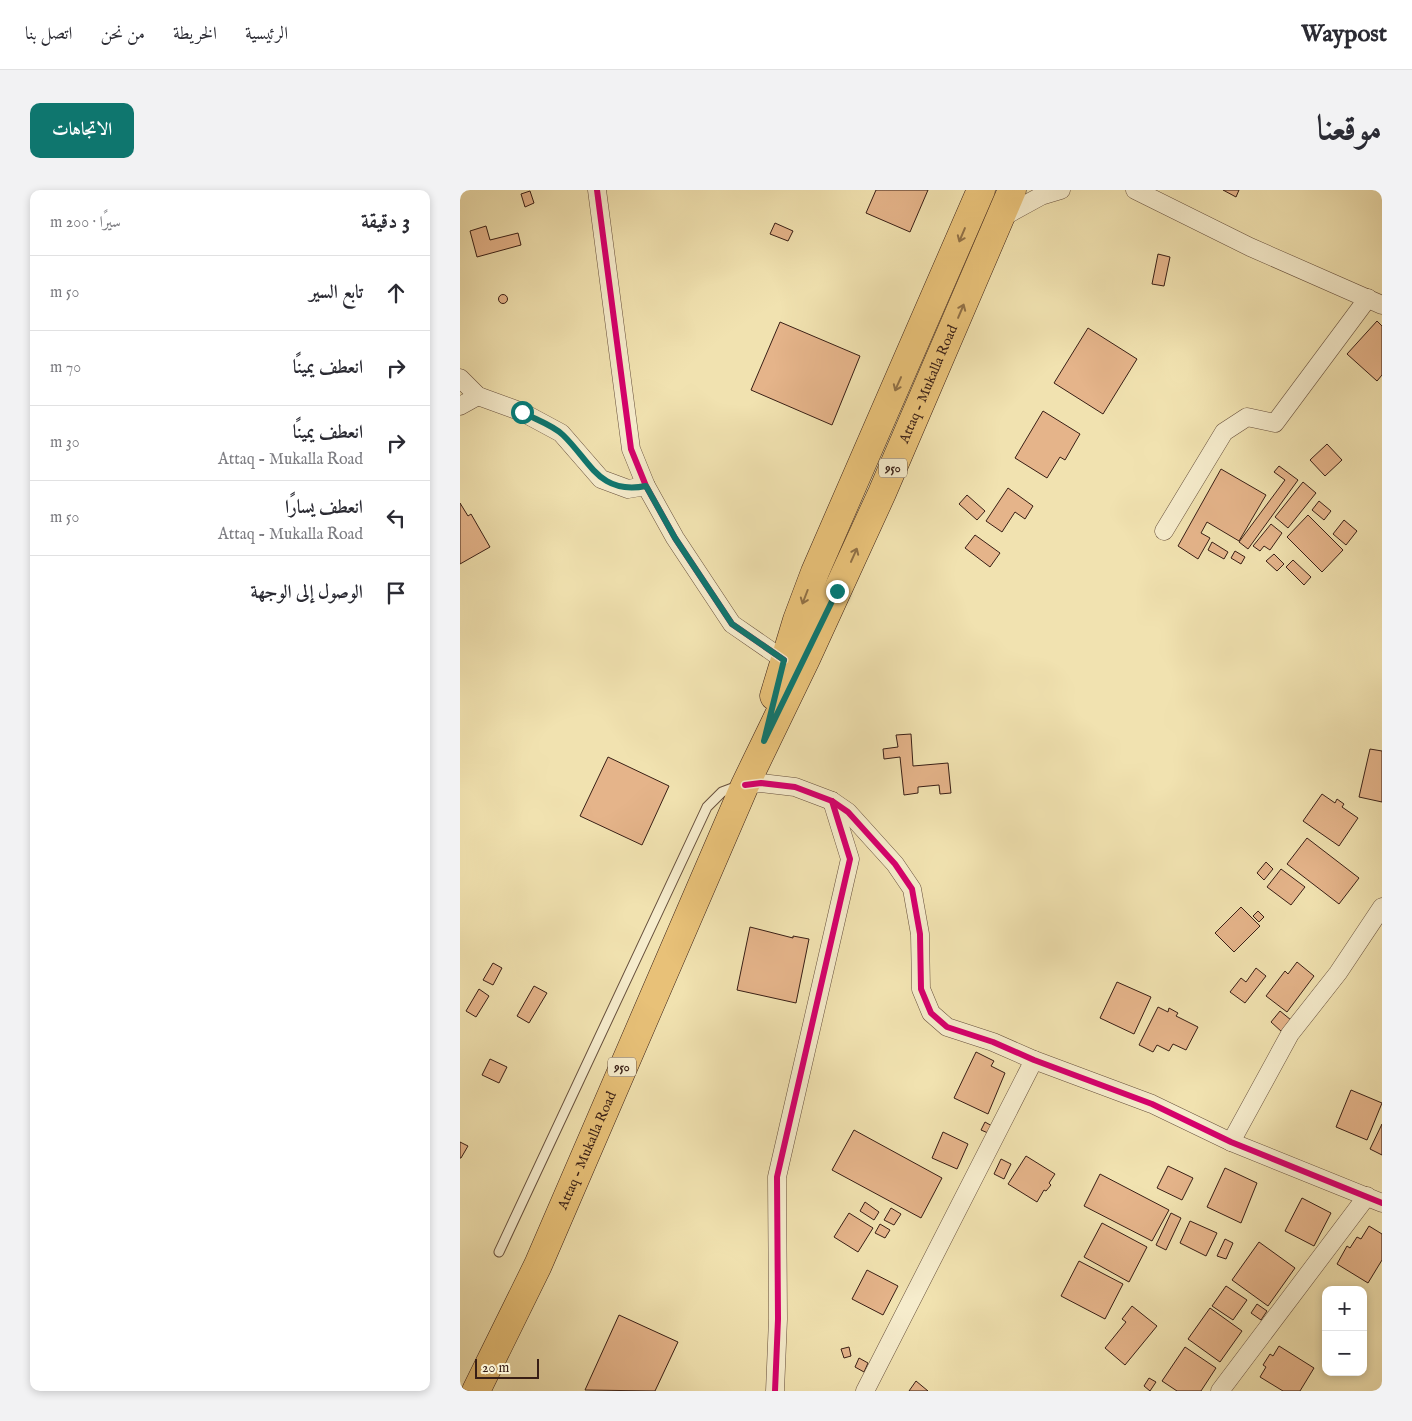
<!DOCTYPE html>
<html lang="ar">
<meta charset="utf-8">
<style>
body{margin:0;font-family:"IM FELL English",Amiri,serif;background:#f2f2f3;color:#2b2b33;direction:rtl}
.controls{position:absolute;right:15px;bottom:15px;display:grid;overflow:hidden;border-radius:10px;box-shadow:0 2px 8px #0003}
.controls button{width:45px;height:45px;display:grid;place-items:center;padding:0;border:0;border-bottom:1px solid #e1e1e2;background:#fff;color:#2b2b33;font:25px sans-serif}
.scale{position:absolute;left:15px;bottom:12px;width:64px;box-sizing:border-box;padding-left:5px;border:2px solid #381e15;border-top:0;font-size:14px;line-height:18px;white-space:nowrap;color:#381e15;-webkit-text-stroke:4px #f6eccc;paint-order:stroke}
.stop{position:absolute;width:15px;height:15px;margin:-11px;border:4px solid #0f766e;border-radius:50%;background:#fff}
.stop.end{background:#0f766e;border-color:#fff;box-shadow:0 1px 5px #0008}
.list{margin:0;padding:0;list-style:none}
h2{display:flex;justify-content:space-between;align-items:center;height:65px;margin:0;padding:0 20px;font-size:21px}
h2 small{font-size:16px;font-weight:400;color:#7c7c81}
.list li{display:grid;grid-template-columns:32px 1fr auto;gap:15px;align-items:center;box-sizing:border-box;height:75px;padding:0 20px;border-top:1px solid #e1e1e2}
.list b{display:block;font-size:19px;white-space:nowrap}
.list p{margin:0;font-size:16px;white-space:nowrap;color:#7c7c81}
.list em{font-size:16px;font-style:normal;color:#7c7c81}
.icon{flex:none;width:28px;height:28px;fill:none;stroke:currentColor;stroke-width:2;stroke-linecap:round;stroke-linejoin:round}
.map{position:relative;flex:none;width:922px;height:1201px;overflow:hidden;direction:ltr;border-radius:10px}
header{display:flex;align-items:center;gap:30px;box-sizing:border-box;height:70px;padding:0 25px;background:#fff;border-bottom:1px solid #e1e1e2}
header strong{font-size:24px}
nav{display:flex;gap:28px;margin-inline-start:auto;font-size:18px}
.intro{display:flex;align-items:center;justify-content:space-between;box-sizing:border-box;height:120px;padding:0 30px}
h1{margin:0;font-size:35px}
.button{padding:12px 22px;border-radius:10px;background:#0f766e;color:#fff;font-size:18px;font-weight:700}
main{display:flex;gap:30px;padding:0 30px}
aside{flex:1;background:#fff;border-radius:10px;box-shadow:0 2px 8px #0003}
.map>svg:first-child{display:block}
.building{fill:#e5b48a;stroke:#381e15}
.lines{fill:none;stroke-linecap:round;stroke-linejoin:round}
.service-casing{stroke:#664f3c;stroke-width:11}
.minor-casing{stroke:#664f3c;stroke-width:19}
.primary-casing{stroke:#381e15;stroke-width:29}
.service{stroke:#f6eccc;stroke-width:9}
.minor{stroke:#f6eccc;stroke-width:18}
.primary{stroke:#e8c178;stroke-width:28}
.cycleway-casing{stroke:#f6eccc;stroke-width:9}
.cycleway{stroke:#d6006c;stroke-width:6}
.oneway{stroke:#907046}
.route{stroke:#0f766e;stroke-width:6}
.labels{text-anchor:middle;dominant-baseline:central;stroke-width:4;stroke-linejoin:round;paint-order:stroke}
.shield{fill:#f6eccc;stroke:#715c4c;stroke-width:1}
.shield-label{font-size:12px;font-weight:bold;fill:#381e15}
.street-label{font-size:14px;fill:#381e15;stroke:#f6eccc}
</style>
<header>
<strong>Waypost</strong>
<nav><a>الرئيسية</a><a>الخريطة</a><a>من نحن</a><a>اتصل بنا</a></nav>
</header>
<div class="intro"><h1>موقعنا</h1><a class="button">الاتجاهات</a></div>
<main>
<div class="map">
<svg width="922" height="1201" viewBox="0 0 922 1201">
<rect width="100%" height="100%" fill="#f1e2b0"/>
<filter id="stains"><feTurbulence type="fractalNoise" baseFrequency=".004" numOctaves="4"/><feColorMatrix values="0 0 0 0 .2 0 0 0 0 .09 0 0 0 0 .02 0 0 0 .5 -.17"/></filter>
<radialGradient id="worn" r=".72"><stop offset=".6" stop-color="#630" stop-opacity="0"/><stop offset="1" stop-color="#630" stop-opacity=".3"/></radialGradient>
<!-- building -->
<g class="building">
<polygon points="416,0 468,0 450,42 406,23"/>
<polygon points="763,0 779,0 776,7"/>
<polygon points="70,1 74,13 65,17 61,4"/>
<polygon points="315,33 333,41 328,51 310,44"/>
<polygon points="26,36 30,50 58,43 61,55 17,67 10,41"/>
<polygon points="698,64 710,67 704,96 692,94"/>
<circle cx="43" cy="109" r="4.5"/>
<polygon points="917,131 922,136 922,185 917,191 887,164"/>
<polygon points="320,132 400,166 372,235 291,200"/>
<polygon points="628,138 677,169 643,224 594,193"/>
<polygon points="583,221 620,244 605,270 600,267 587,288 555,268"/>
<polygon points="867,254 882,270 865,286 850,270"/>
<polygon points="819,276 838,290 788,359 779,352 825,290 814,282"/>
<polygon points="761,279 806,305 779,351 747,332 741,343 750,348 738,369 718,356"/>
<polygon points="843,292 856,303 828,338 815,327"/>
<polygon points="548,298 573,316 565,329 555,322 542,342 526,331"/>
<polygon points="507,305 525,321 517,330 499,314"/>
<polygon points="859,311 871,321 864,330 852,320"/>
<polygon points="0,313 8,326 11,324 30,357 0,374"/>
<polygon points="848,325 883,360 862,382 827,347"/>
<polygon points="884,330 897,341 886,355 873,344"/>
<polygon points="811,334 822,343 810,360 804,356 800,361 793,356"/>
<polygon points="515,345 540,363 530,377 505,358"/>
<polygon points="752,352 768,362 764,369 748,360"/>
<polygon points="775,361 785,367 781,374 771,368"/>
<polygon points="814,364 824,374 817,381 806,371"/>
<polygon points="833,370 851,387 844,395 826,377"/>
<polygon points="451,544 453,576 488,573 491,603 480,604 479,595 458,597 458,603 444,605 440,567 424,569 423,559 438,557 436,545"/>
<polygon points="910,559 922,561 922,612 899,607"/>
<polygon points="148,567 209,596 182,655 120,626"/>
<polygon points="862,604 875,613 877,609 884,614 882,617 898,628 879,656 843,631"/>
<polygon points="847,648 899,688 879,714 827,674"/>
<polygon points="806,672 813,679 804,690 797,683"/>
<polygon points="821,679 845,697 831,715 807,697"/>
<polygon points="781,717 800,736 774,762 755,743"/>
<polygon points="798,721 804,727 799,732 793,726"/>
<polygon points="290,737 333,748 333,746 349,749 336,813 277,800"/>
<polygon points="837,772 854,786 827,822 806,806 825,781 828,784"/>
<polygon points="33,773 42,778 33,795 23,790"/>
<polygon points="796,778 806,786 785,813 770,802 781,788 786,792"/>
<polygon points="657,792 691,807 674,844 640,828"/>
<polygon points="74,796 87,803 69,833 57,826"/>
<polygon points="19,799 29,806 16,827 6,821"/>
<polygon points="698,817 708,822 709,818 718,823 716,826 738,837 726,860 713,854 709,861 697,855 693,862 679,855"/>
<polygon points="820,821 831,830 822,842 811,832"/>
<polygon points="516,862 534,871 531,876 545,883 528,924 494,908"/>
<polygon points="30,869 47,877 39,893 22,885"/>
<polygon points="891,900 922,913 907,950 876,937"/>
<polygon points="525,932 532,936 528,943 521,940"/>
<polygon points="922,934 922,965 910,959"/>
<polygon points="394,940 482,988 461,1028 372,980"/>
<polygon points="483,942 508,954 497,979 472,968"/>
<polygon points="0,952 8,956 1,968 0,968"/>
<polygon points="566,966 595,984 589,993 591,995 586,1001 584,1000 577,1012 548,994"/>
<polygon points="541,969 551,974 544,989 534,984"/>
<polygon points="708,976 733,988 722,1010 697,998"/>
<polygon points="765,978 797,993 781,1033 747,1017"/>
<polygon points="640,984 709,1020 692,1051 624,1016"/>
<polygon points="842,1008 871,1023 854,1056 825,1041"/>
<polygon points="405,1012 419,1022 414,1030 400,1021"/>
<polygon points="431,1018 441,1024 434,1035 424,1030"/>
<polygon points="389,1023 413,1038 398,1062 374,1047"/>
<polygon points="711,1023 721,1028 706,1060 696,1055"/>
<polygon points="730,1031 757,1043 746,1066 720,1053"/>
<polygon points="642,1033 687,1057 669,1092 624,1067"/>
<polygon points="420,1034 430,1040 425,1048 415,1043"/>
<polygon points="909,1036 922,1044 922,1070 908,1093 877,1074 887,1056 890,1058 897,1047 901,1049"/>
<polygon points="765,1049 773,1053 766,1069 757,1066"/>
<polygon points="799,1052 835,1078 808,1116 772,1090"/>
<polygon points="619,1071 663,1094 645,1129 601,1106"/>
<polygon points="407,1080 438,1096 423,1125 392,1109"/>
<polygon points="766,1096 787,1110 773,1130 752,1116"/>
<polygon points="797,1114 807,1121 801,1130 791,1123"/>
<polygon points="672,1116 697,1136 665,1175 645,1158 666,1132 662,1129"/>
<polygon points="750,1118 782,1141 760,1172 728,1149"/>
<polygon points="159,1125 218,1152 195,1201 125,1200"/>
<polygon points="819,1156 854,1178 840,1201 823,1201 800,1187 806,1177 803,1175 810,1164 813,1166"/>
<polygon points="389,1157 391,1166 384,1168 381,1159"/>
<polygon points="725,1157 756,1178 741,1201 717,1201 702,1191"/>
<polygon points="399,1168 408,1173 404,1182 395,1177"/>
<polygon points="689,1188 696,1192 690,1201 684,1196"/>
<polygon points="456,1191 468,1201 449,1201"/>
</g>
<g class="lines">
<defs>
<polyline id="service" points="39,1062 247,617 262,602 278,596"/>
<g id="minor">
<polyline points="137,0 171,259 186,296 215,348 272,434 324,470"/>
<polyline points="675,0 790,57 922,115"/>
<polyline points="541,28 581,6 601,0"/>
<polyline points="0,188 18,206 62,222 101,243 141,289 168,299 186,296"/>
<polyline points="0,216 18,206"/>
<polyline points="704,341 764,242 787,227 815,233 908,108"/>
<polyline points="285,595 301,593 335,597 372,611 388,622 435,674 452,699 460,744 461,799 471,823 487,837 533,852 574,870 692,914 771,952 922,1013"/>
<polyline points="771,952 830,844 878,783 922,717"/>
<polyline points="315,1201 318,1129 317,987 390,669 372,611"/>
<polyline points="405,1201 574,870"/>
<polyline points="760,1201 907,1006"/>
</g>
<g id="primary">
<polyline points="314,506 337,430 355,382 521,0"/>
<path id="s1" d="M16,1201L78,1075L285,595L346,469L422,303L552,0"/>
</g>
</defs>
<!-- service casing -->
<use href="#service" class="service-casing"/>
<!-- minor casing -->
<use href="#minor" class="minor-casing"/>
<!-- primary casing -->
<use href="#primary" class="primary-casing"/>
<!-- service -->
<use href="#service" class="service"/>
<!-- minor -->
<use href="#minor" class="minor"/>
<!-- primary -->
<use href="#primary" class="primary"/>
<defs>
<g id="cycleway">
<polyline points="137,0 171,259 186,296 215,348 272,434 324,470"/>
<polyline points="285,595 301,593 335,597 372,611 388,622 435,674 452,699 460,744 461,799 471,823 487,837 533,852 574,870 692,914 771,952 922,1013"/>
<polyline points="315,1201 318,1129 317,987 390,669 372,611"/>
</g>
</defs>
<!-- cycleway casing -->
<use href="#cycleway" class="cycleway-casing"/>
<!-- cycleway -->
<use href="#cycleway" class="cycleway"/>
</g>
<!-- one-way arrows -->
<defs><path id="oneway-shaft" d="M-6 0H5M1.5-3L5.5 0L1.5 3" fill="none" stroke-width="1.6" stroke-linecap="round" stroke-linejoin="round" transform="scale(1.25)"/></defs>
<g class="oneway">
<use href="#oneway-shaft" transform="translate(502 45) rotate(113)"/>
<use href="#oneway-shaft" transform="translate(501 121) rotate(-67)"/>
<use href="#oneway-shaft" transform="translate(438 194) rotate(114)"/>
<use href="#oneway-shaft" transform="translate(394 365) rotate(-66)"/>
<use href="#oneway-shaft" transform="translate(345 407) rotate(111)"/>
</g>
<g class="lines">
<!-- route -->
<path class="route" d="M62,222C74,229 93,235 103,245C131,272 139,305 186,296L215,348L272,434L324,470L304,551L377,401"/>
</g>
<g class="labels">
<!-- shield labels -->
<g class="shield">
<rect x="419" y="268.5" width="28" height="19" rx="4"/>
<rect x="148" y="867.5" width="28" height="19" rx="4"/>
</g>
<g class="shield-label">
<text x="433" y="278">950</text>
<text x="162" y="877">950</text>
</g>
<!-- street labels -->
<g class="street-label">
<text stroke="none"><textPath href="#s1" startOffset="1104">Attaq - Mukalla Road</textPath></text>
<text stroke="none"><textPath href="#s1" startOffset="265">Attaq - Mukalla Road</textPath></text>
</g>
</g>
<rect width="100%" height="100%" filter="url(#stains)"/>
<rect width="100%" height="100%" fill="url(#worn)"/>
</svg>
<div class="controls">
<button>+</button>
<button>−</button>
</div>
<div class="scale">20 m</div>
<div class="stop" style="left:62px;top:222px"></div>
<div class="stop end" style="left:377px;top:401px"></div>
</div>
<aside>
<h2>3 دقيقة<small>سيرًا · 200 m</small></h2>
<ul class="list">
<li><svg class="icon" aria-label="ahead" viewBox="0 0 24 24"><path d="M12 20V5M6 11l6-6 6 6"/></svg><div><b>تابع السير</b></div><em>50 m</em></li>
<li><svg class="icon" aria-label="right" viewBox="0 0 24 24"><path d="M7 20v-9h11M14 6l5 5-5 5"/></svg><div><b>انعطف يمينًا</b></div><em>70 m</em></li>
<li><svg class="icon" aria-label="right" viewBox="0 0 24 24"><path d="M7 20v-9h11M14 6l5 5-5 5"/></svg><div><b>انعطف يمينًا</b><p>Attaq - Mukalla Road</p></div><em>30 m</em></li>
<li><svg class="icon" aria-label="left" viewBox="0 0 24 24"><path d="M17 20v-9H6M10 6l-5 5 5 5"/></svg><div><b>انعطف يسارًا</b><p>Attaq - Mukalla Road</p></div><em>50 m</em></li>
<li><svg class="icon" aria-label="arrive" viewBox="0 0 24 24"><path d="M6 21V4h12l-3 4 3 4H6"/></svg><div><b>الوصول إلى الوجهة</b></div></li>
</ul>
</aside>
</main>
